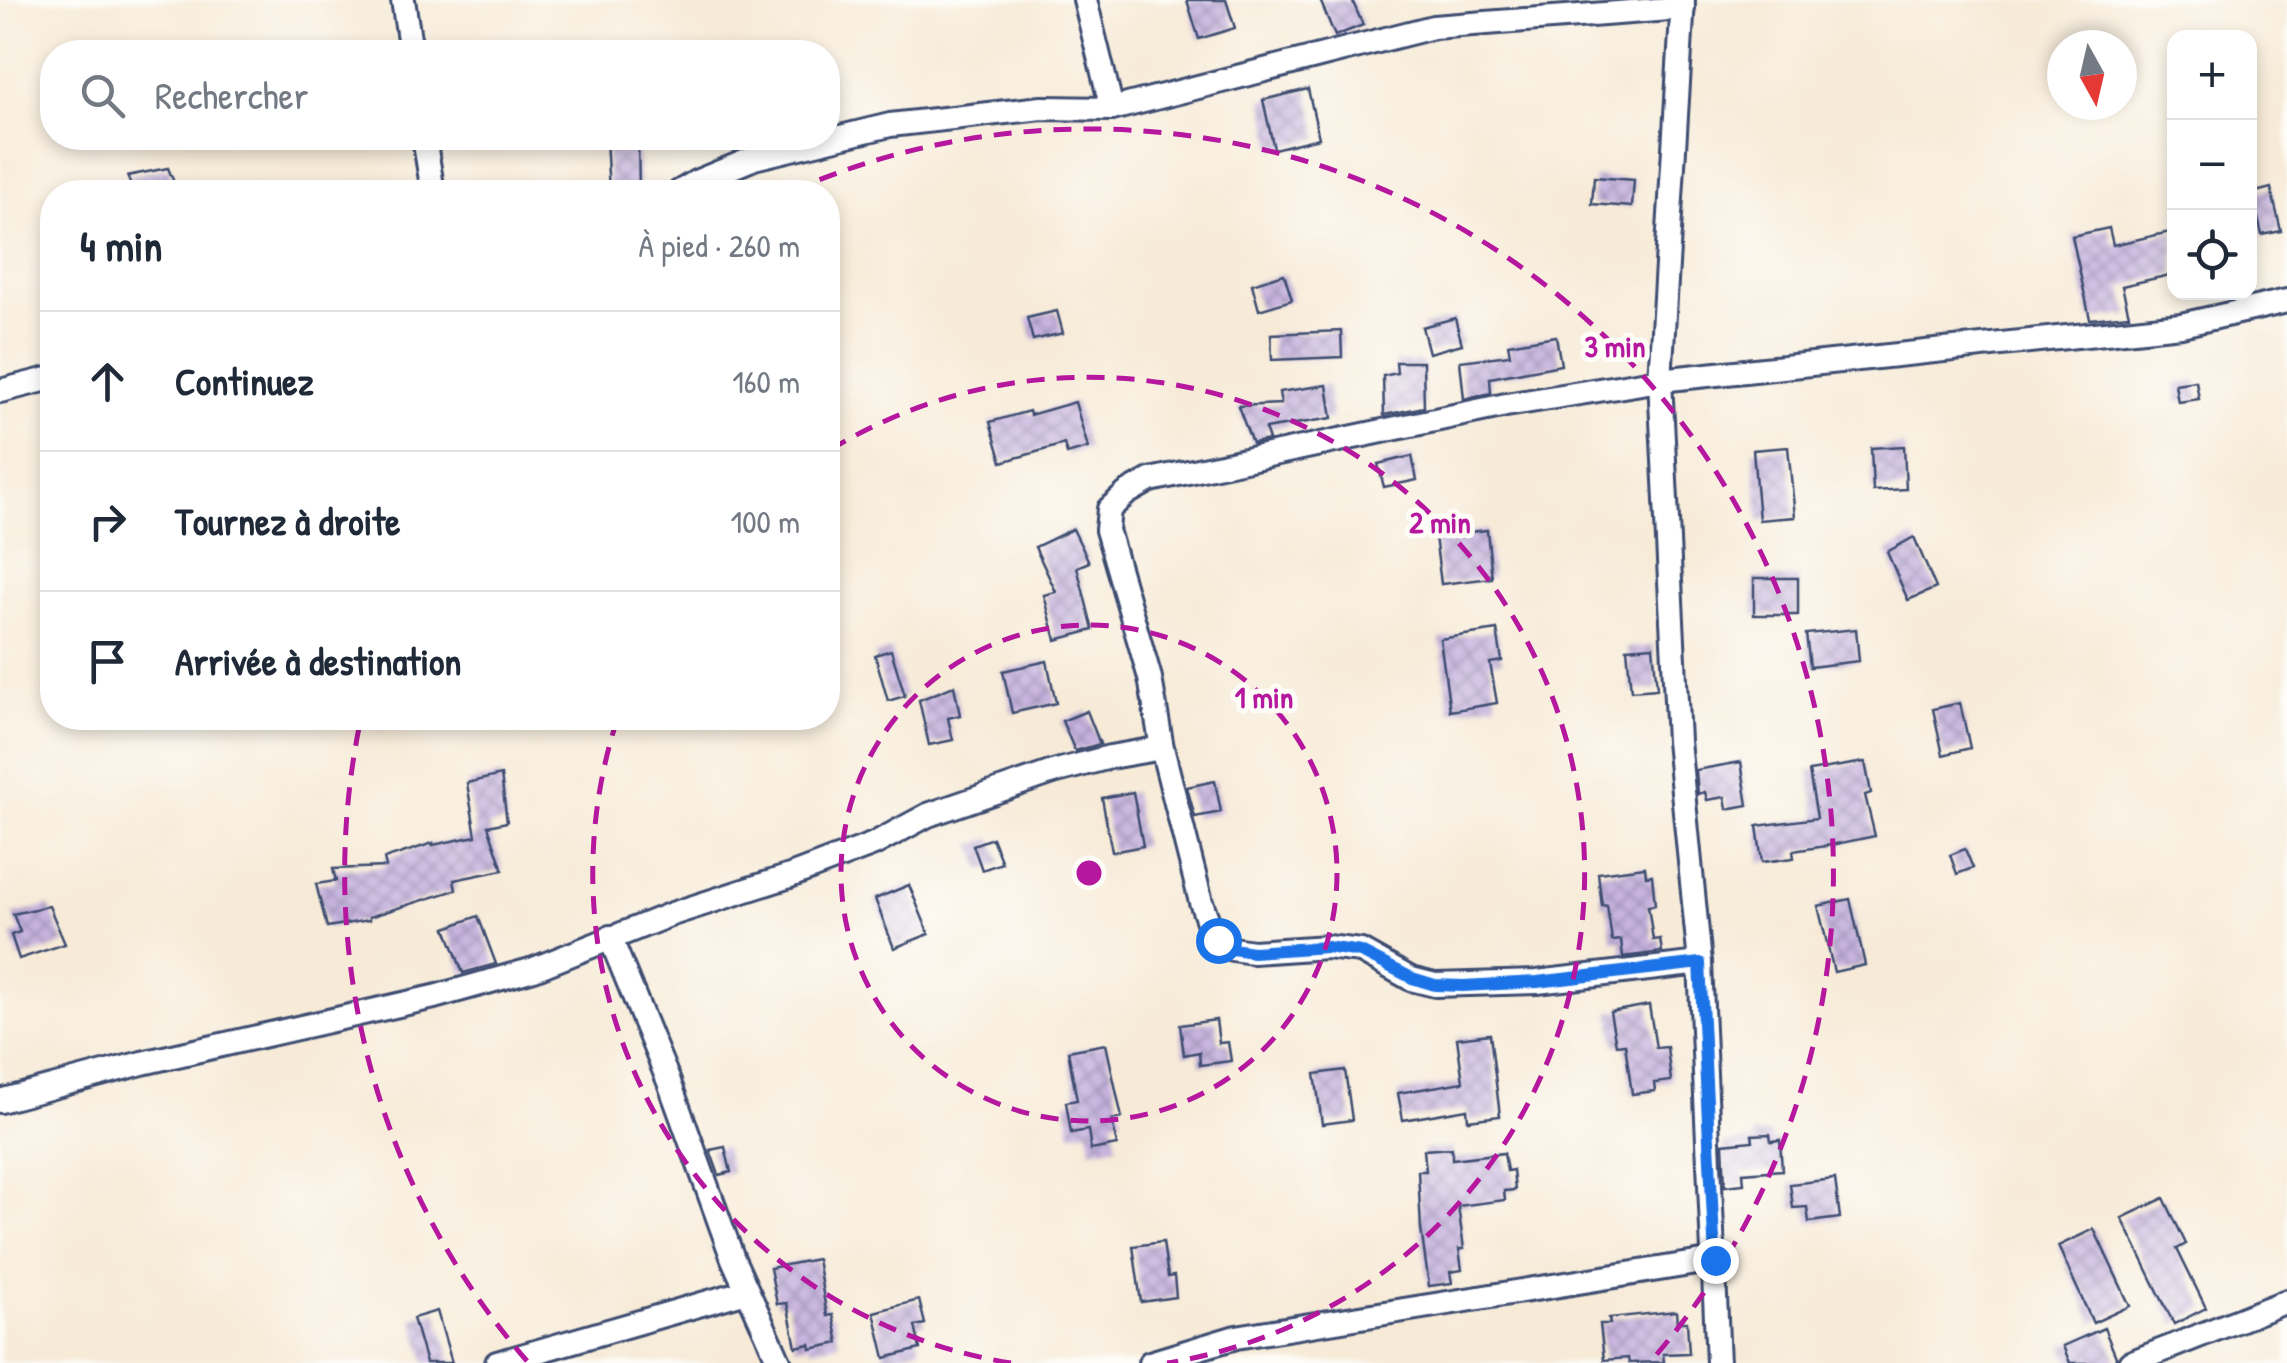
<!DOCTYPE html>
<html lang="fr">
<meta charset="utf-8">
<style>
body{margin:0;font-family:"Patrick Hand",sans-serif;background:#f2f2f3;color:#1f2937}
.controls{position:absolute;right:30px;top:30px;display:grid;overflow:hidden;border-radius:20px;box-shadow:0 5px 15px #0003}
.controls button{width:90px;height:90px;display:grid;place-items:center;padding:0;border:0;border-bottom:2px solid #e0e1e3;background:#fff;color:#1f2937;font:50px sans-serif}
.compass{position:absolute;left:2047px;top:30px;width:90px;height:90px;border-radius:50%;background:#fff;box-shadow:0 5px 15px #0003;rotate:172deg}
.stop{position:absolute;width:30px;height:30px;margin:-22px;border:8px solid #1a73e8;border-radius:50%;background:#fff}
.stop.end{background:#1a73e8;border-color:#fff;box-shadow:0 2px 10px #0008}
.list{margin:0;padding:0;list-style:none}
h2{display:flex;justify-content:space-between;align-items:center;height:130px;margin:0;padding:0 40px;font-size:42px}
h2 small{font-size:32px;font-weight:400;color:#747a83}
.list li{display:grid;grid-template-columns:65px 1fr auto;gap:30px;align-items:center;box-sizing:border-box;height:140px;padding:0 40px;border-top:2px solid #e0e1e3}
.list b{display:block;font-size:38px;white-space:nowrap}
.list em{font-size:32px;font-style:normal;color:#747a83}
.icon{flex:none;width:55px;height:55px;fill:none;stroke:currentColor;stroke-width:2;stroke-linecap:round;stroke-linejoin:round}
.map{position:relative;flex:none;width:2287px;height:1363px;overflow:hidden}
.search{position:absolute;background:#fff;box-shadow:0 5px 15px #0003;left:40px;top:40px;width:800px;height:110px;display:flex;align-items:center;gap:25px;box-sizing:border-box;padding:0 35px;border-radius:40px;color:#747a83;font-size:38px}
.panel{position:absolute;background:#fff;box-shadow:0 5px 15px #0003;left:40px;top:180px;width:800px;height:550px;border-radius:40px}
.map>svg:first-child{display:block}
.building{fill:url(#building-cross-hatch)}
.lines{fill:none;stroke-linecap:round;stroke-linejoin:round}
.street-casing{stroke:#3c4b70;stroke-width:28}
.street{stroke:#fff;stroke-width:22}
.route{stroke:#1a73e8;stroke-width:12}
.ring{fill:none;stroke:#b5179e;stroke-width:5;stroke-dasharray:18 12}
.centre{fill:#b5179e;stroke:#fdfcf7;stroke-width:5}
.ring-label{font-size:30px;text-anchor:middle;font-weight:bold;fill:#b5179e;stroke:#fdfcf7;stroke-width:10;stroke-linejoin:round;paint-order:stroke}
</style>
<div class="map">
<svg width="2287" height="1363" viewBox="0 0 2287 1363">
<defs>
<pattern id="building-cross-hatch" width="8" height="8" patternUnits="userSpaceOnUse" patternTransform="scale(2.5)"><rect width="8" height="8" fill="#c7b4df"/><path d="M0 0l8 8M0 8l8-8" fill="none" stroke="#a193b8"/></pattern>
</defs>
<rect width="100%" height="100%" fill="#fdfcf7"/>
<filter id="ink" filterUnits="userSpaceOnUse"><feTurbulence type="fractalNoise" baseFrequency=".01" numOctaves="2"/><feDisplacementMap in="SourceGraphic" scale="20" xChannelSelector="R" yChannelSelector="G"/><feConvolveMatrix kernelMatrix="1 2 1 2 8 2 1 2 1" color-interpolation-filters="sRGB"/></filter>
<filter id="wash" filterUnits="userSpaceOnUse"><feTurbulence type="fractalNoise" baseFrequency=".0048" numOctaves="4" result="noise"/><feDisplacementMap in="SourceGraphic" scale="40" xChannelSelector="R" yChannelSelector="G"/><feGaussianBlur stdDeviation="2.25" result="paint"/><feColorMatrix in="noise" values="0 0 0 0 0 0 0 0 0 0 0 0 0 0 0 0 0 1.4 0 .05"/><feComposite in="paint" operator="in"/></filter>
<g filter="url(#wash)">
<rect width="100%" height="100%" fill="#f7ebd8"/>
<g id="blocks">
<!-- building -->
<g class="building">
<polygon points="1187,0 1226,0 1235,28 1199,39"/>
<polygon points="1320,0 1352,0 1363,25 1335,36"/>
<polygon points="1308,89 1319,138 1274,149 1263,100"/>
<polygon points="606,138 638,138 639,191 609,192"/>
<polygon points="168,168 178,192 134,192 127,176"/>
<polygon points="1594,177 1634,180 1632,207 1592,204"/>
<polygon points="2271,188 2281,231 2262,235 2252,193"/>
<polygon points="2109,228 2113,245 2174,231 2174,274 2122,286 2129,315 2090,319 2072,236"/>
<polygon points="1284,274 1292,300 1259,310 1252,284"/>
<polygon points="1057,311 1063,333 1033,340 1027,318"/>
<polygon points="1455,318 1462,344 1429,353 1422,327"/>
<polygon points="1341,331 1342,357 1272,360 1271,334"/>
<polygon points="1556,336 1561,365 1490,378 1491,393 1464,399 1460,361 1510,355 1508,344"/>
<polygon points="1396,362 1423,362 1424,407 1384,415 1383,376 1397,373"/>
<polygon points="2196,381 2199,399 2178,402 2175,384"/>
<polygon points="1327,385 1332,418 1265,429 1269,440 1252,443 1238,406 1281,404 1279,392"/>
<polygon points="1075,402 1088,448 1067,454 1064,444 1002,462 990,422 1029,411 1030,415"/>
<polygon points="1904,446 1906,489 1873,491 1871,448"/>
<polygon points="1788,447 1795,517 1759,520 1753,450"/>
<polygon points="1412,456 1417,480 1384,487 1378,464"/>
<polygon points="1073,529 1089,562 1077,567 1093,630 1056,640 1044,595 1056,592 1035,547"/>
<polygon points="1487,530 1492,578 1441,584 1435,536"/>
<polygon points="1914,537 1936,588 1908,600 1887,552"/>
<rect x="1754" y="578" width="44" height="37"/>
<polygon points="1856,629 1859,661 1810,667 1806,634"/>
<polygon points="1497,630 1502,661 1490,663 1497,703 1450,711 1440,639"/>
<polygon points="1653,646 1657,689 1631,691 1627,648"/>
<polygon points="891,650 905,696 888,701 875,655"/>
<polygon points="1047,661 1056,703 1012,713 1003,671"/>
<polygon points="954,686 960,715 948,718 953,740 929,745 919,700"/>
<polygon points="1960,703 1970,748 1943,755 1933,709"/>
<polygon points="1087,711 1100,744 1075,751 1062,721"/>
<polygon points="1741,762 1748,805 1727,809 1725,797 1707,800 1705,792 1698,794 1696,770"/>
<polygon points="1865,762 1871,793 1865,795 1875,836 1826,846 1793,851 1794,858 1762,862 1757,826 1817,818 1809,771"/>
<polygon points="501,775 507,822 488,826 503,870 454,880 456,890 369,917 369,920 327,927 316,884 336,881 333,869 386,867 384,859 433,843 433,845 476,836 467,783"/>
<polygon points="1215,781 1221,812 1195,817 1187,787"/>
<polygon points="1133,792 1143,846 1112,852 1102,798"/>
<polygon points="992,838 1002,863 982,870 973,845"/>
<polygon points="1965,849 1973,868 1957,874 1950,855"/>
<polygon points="1645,867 1646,876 1652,875 1655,905 1648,906 1653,940 1660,939 1662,952 1623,957 1621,940 1612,941 1607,905 1602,906 1598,873"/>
<polygon points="909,885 929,934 894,948 875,899"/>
<polygon points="1850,899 1865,965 1834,972 1818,906"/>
<polygon points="49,906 65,944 19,959 11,935 20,932 13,914"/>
<polygon points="478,916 496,964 463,973 446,928"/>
<polygon points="1649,1005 1656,1048 1667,1047 1671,1081 1654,1083 1655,1091 1632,1094 1625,1044 1616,1045 1610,1012"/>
<polygon points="1216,1020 1219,1043 1228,1042 1231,1061 1200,1065 1199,1052 1184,1055 1180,1025"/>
<polygon points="1490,1034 1500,1116 1468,1120 1467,1109 1403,1120 1398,1093 1463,1082 1457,1038"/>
<polygon points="1106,1044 1122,1118 1112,1120 1117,1145 1091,1150 1088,1130 1071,1133 1066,1102 1077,1100 1068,1051"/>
<polygon points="1345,1070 1352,1120 1322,1124 1315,1074"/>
<polygon points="1770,1134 1771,1141 1780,1140 1782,1170 1743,1173 1744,1184 1725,1186 1723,1144 1753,1141 1752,1135"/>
<polygon points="725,1147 731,1172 719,1175 710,1150"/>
<polygon points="1452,1148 1452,1159 1504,1153 1507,1171 1513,1170 1515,1190 1504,1191 1505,1200 1458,1206 1464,1249 1459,1249 1462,1270 1450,1272 1452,1283 1429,1286 1421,1229 1418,1171 1426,1171 1424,1150"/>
<polygon points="1835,1179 1840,1218 1809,1222 1807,1207 1793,1208 1790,1184"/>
<polygon points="2164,1198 2186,1244 2177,1249 2206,1308 2174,1324 2122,1218"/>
<polygon points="2094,1229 2130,1306 2093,1323 2058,1246"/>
<polygon points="1163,1242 1168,1277 1174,1276 1176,1297 1141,1302 1133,1246"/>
<polygon points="817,1259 827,1316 833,1315 839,1343 811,1349 810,1344 796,1347 787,1303 777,1304 770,1268"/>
<polygon points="919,1300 925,1324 915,1326 920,1349 885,1358 874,1312"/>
<polygon points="437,1311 452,1363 426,1363 413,1318"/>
<polygon points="1676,1311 1677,1322 1687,1322 1689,1353 1663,1354 1664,1362 1629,1363 1628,1358 1604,1360 1600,1324 1610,1324 1609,1318"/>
<polygon points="2104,1328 2116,1357 2115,1363 2070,1363 2063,1346"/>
</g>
</g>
</g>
<g filter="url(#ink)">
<use href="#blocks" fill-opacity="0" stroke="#3c4b70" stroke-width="2.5"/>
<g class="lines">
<defs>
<g id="street">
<polyline points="403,0 411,52"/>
<polyline points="1085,0 1112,109"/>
<polyline points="1683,0 1660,380 1678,741 1700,963 1718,1363"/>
<polyline points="424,138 433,192"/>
<polyline points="679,192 696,182 754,158 890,125 1042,108 1112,109 1433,27 1683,8"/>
<polyline points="0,391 52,378"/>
<polyline points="610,937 669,1082 733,1259 780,1363"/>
<polyline points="1700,963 1537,982 1435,985 1411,979 1361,951 1327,947 1253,952 1232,949 1218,940 1211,930 1201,902 1162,748 1150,678 1107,530 1109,509 1127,493 1150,480 1506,405 1660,380 2181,325 2287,301"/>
<polyline points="0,1101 142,1063 434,997 534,969 672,914 790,876 874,844 928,815 1053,772 1110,757 1162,748"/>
<polyline points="497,1363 747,1291"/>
<polyline points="1150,1363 1236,1337 1715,1260"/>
<polyline points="2130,1363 2287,1301"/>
</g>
</defs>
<!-- street casing -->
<use href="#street" class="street-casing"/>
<!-- street -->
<use href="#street" class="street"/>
</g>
</g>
<g class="lines" filter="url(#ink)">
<!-- route -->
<polyline class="route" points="1218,940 1232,949 1253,952 1327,947 1361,952 1412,978 1435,985 1463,986 1537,982 1700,963 1715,1260"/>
</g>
<!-- distance rings -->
<g class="ring">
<circle cx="1089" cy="873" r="248"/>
<path d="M1011 1363A496 496 0 0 1 617 720M830 450A496 496 0 1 1 1167 1363"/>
<path d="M527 1361A744 744 0 0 1 361 718M792 191A744 744 0 0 1 1651 1361"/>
</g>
<circle cx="1089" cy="873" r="15" class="centre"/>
<g class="ring-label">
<text x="1615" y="357">3 min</text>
<text x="1440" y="533">2 min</text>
<text x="1264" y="708">1 min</text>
</g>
</svg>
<div class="controls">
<button>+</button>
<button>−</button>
<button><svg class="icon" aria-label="locate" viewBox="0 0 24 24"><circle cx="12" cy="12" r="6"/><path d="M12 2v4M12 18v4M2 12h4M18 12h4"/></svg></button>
</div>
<svg class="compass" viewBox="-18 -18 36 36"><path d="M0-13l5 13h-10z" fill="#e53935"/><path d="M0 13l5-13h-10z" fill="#747a83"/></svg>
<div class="stop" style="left:1218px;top:940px"></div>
<div class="stop end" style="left:1715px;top:1260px"></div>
<div class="search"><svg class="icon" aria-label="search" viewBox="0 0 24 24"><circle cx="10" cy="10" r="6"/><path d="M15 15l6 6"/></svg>Rechercher</div>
<section class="panel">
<h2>4 min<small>À pied · 260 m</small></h2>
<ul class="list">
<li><svg class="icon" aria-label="ahead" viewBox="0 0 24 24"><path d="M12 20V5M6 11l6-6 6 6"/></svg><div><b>Continuez</b></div><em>160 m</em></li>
<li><svg class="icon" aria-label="right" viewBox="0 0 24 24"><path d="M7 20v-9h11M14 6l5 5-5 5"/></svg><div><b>Tournez à droite</b></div><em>100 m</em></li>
<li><svg class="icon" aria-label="arrive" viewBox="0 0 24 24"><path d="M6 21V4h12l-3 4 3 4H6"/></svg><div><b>Arrivée à destination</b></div></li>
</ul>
</section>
</div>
